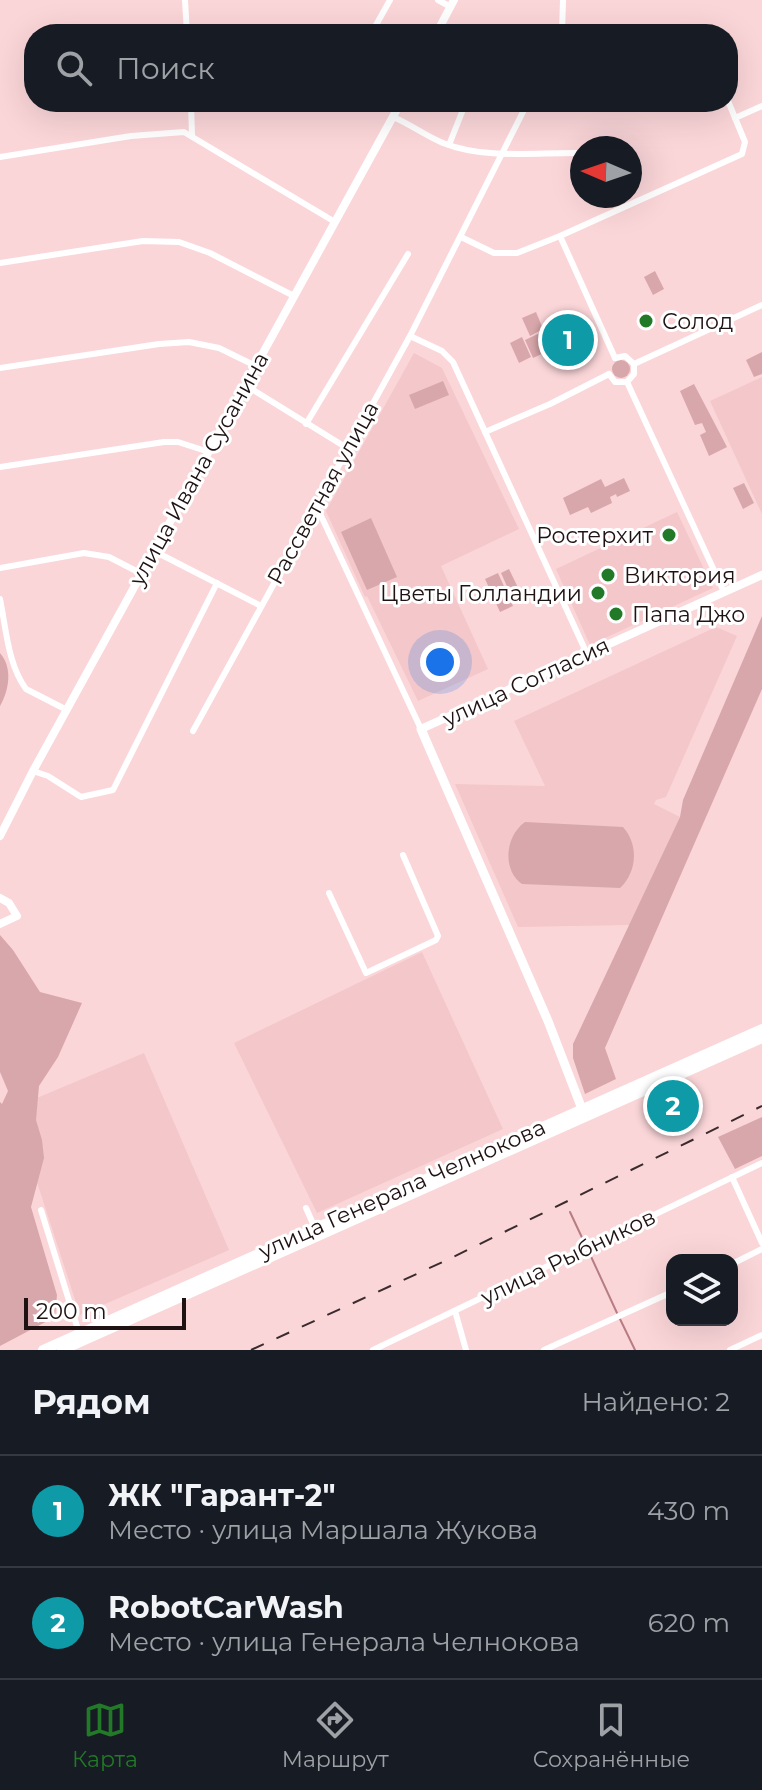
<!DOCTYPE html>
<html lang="ru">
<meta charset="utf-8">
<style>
body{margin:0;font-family:Montserrat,sans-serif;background:#242831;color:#f1f3f6}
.controls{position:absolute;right:24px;bottom:24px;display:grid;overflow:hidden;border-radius:16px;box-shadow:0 8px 32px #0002}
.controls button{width:72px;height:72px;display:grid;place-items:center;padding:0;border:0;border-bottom:2px solid #363941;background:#171b24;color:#f1f3f6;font:40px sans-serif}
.compass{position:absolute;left:570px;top:136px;width:72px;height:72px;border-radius:50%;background:#171b24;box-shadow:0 8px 32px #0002;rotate:272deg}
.scale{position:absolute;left:24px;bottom:20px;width:162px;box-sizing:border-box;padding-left:8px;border:4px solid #1e1213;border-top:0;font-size:22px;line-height:28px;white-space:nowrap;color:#1e1213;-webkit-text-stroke:6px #fff;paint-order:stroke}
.you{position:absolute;left:440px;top:662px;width:28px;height:28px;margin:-20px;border:6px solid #fff;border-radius:50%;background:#1a73e8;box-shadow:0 0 0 12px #1a73e833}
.badge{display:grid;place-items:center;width:52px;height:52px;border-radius:50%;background:#227927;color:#fff;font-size:26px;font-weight:700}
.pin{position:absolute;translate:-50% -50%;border:4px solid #fff;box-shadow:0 2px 8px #0006}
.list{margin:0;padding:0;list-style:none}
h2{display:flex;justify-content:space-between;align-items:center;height:104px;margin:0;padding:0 32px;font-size:34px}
h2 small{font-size:26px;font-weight:400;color:#9ea1a6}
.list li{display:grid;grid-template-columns:52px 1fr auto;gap:24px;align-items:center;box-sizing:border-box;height:112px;padding:0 32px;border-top:2px solid #363941}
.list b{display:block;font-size:30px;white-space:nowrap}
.list p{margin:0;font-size:26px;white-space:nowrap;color:#9ea1a6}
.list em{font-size:26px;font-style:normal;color:#9ea1a6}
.icon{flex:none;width:44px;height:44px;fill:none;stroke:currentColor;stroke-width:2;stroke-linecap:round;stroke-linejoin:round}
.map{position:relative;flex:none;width:762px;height:1350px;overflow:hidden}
.search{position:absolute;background:#171b24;box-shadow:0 8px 32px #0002;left:24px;right:24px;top:24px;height:88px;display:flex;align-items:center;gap:20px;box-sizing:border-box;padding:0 28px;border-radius:32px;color:#9ea1a6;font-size:30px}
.sheet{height:328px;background:#171b24}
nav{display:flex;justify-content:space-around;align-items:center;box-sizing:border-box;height:112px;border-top:2px solid #363941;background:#171b24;font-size:22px;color:#9ea1a6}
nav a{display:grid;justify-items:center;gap:4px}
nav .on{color:#227927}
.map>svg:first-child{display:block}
.built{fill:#f4c7ca}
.green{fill:#d8a7ab}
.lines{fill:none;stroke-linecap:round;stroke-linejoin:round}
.stream{stroke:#b67d83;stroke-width:2}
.minor{stroke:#fff;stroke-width:6}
.tertiary{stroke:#fff;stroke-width:8}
.secondary{stroke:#fff;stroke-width:9}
.primary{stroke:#fff;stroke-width:10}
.rail{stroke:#3a2b2c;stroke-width:2;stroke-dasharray:14 14;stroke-linecap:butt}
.poi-dot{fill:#227927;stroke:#fff;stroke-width:3}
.labels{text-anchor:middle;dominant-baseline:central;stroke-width:6;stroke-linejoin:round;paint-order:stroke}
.poi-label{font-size:22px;fill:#1e1213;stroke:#fff;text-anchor:start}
.street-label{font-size:22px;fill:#1e1213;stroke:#fff}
</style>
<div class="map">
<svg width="762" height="1350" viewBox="0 0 762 1350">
<rect width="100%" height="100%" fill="#fbd6d9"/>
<!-- built -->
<g class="built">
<polygon points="414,353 442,368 519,529 441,566 488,669 418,701 367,596 365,597 326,511"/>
<polygon points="762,377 762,514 710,401"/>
<polygon points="677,512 713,588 590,645 556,569"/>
<polygon points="716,627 737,636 666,797 656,800 654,804 680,817 630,925 518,927 455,784 545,786 514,721"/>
<polygon points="422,952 503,1129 317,1213 234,1043"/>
<polygon points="144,1053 229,1250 80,1315 13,1108"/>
</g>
<!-- green -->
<g class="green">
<polygon points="655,271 664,289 653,295 644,277"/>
<polygon points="536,312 543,329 530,336 522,318"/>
<polygon points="544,331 552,349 533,358 525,340"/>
<polygon points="522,337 531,357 519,363 510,343"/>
<polygon points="762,352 762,374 754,377 746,360"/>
<circle cx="621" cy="369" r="9"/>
<polygon points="443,381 449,395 415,409 409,395"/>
<polygon points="694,384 727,447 709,456 700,435 706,432 702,423 695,425 680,391"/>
<polygon points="624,478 630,491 617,497 616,494 610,497 612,503 591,513 588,507 570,515 563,498 601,479 605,487"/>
<polygon points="744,483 754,503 743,509 733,488"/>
<polygon points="371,518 397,577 367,590 341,532"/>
<polygon points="509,569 524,600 515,604 501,573"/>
<polygon points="498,573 513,606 500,612 485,579"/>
<polygon points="762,616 762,689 605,1048 616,1079 585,1094 573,1058 573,1044 680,817 683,800"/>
<path d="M0,653C13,668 9,690 0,706Z"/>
<path d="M525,822L623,827C639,845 637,872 620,888L522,884C502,870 505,836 525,822Z"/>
<polygon points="0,935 13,950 40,992 82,1003 58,1057 39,1086 36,1120 42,1140 44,1158 31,1207 57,1295 55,1317 0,1346 0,1102 2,1104 8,1091 0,1072"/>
<polygon points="762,1117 762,1156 735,1169 718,1137"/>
</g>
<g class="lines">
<!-- stream -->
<g class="stream">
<polyline points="570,1212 585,1244"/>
<polyline points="588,1250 617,1313"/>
<polyline points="620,1319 635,1350"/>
</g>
<!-- minor -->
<g class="minor">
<polyline points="185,0 187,34"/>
<polyline points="438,0 451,7"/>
<polyline points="371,34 390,0"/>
<polyline points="562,34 563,0"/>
<polyline points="587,34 713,30"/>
<polyline points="191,102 192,136"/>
<polyline points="389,102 398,107"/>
<path d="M393,117C410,124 426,136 443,143C486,160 537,152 582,153"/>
<polyline points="735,118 762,106"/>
<polyline points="449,145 466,102"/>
<polyline points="0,157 131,136 184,132 335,222"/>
<polyline points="560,236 615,358"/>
<polyline points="461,237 494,253 517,253 560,236 742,154 745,142 728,101"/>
<polyline points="0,263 143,241 179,242 210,253 294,296"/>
<polyline points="410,336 442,351 453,362 587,654"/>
<polyline points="615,358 625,356 634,364"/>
<polyline points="634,364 762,305"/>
<polyline points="0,368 159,344 189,342 219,348 256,366"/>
<polyline points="609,374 615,382 627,382"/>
<polyline points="627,382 724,592"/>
<polyline points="627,382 634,374 634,364"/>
<polyline points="245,385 347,448"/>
<polyline points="306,424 408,254"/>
<polyline points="485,432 550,404 609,374"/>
<polyline points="0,467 164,442 178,442 209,452"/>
<polyline points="316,505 421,729"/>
<polyline points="154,551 261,606"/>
<polyline points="0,568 84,553 109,557 142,574"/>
<path d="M0,599C6,628 8,665 26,689L67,710"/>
<polyline points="193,731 410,336 528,102"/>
<polyline points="33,771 48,776 81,797 113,790 217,583"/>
<polyline points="329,893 366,973 436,940 438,936 403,855"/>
<polyline points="732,1177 762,1243"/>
<polyline points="306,1208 315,1228"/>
<polyline points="41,1210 79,1333"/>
<polyline points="732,1264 762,1249"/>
<polyline points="455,1311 466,1350"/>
<polyline points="373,1350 762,1163"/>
<polyline points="544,1350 672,1292"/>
<polyline points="730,1350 762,1335"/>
</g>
<!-- tertiary -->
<g class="tertiary">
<polyline points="436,34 454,0"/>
<polyline points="421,729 762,575"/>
<polyline points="0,836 33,771 401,102"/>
<polyline points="0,898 9,903 17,916 0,924"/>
</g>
<!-- secondary -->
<polyline class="secondary" points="421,729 548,1021 582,1109"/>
<!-- primary -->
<g class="primary">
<polyline points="43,1350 762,1029"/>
<polyline points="62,1350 762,1038"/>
</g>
<!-- rail -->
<polyline class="rail" points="251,1350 447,1260 762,1106"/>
</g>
<!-- markers -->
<g class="poi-dot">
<circle cx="646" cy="321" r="8"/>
<circle cx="669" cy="535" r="8"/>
<circle cx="608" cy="575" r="8"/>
<circle cx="598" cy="593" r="8"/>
<circle cx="616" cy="614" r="8"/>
</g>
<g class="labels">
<!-- poi labels -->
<g class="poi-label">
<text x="662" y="321">Солод</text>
<text x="653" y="535" text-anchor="end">Ростерхит</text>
<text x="624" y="575">Виктория</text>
<text x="582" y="593" text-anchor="end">Цветы Голландии</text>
<text x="632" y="614">Папа Джо</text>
</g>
<!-- street labels -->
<g class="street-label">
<text transform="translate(199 469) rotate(-61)">улица Ивана Сусанина</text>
<text transform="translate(323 493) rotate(-61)">Рассветная улица</text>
<text transform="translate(526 682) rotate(-25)">улица Согласия</text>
<text transform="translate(402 1189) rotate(-24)">улица Генерала Челнокова</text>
<text transform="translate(568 1257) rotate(-26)">улица Рыбников</text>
</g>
</g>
</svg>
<div class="controls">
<button><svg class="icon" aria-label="layers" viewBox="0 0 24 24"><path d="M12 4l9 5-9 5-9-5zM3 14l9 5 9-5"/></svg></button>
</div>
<svg class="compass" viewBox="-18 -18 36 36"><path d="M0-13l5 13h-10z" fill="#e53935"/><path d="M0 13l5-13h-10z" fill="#9ea1a6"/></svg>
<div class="scale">200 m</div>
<div class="you"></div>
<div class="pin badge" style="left:568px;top:340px;background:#0f9aa8">1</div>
<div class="pin badge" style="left:673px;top:1106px;background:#0f9aa8">2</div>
<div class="search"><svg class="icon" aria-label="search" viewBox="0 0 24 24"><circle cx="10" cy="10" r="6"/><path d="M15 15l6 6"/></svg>Поиск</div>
</div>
<section class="sheet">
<h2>Рядом<small>Найдено: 2</small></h2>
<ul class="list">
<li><span class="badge" style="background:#0f9aa8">1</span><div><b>ЖК &quot;Гарант-2&quot;</b><p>Место · улица Маршала Жукова</p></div><em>430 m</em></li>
<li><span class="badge" style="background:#0f9aa8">2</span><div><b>RobotCarWash</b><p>Место · улица Генерала Челнокова</p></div><em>620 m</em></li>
</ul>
</section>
<nav>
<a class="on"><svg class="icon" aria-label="map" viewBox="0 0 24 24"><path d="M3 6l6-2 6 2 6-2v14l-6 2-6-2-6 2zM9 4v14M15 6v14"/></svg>Карта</a>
<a><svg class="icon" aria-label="directions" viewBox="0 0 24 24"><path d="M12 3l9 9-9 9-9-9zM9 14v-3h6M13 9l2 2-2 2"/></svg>Маршрут</a>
<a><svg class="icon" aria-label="saved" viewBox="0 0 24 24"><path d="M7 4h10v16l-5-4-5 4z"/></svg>Сохранённые</a>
</nav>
